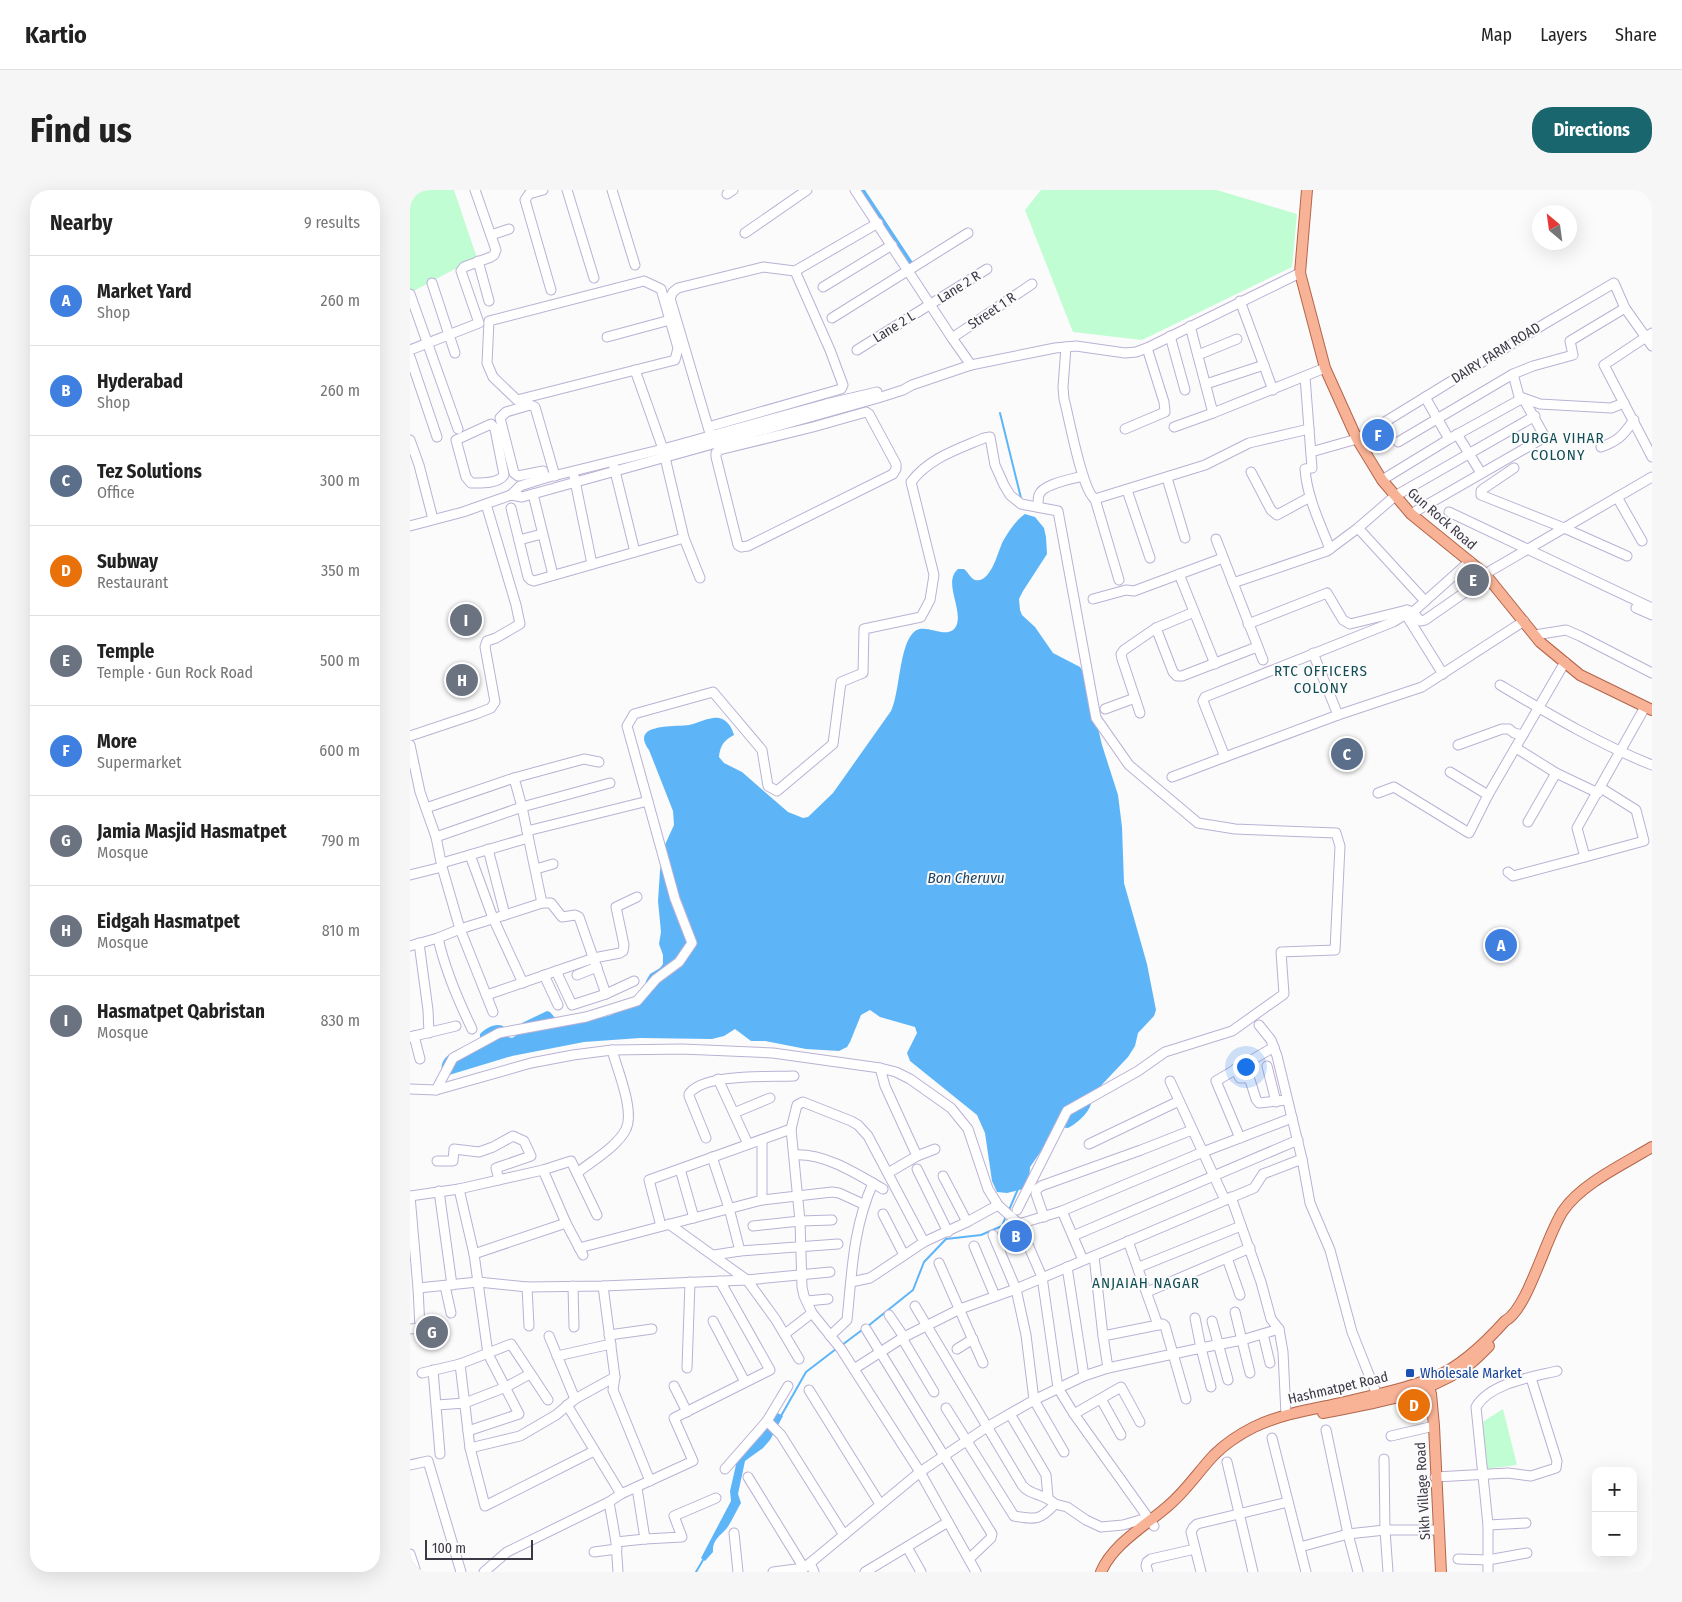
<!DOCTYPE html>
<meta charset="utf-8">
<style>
body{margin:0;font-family:"Fira Sans Condensed",sans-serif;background:#f6f6f6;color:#222}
.controls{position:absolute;right:15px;bottom:15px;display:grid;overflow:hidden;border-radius:10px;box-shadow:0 5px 20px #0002}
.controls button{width:45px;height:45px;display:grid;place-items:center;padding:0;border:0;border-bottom:1px solid #e0e0e0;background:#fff;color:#222;font:25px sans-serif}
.compass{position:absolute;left:1122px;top:15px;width:45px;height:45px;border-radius:50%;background:#fff;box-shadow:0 5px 20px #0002;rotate:331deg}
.scale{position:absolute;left:15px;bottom:12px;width:108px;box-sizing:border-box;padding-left:5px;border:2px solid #3c3846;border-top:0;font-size:14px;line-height:18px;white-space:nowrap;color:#3c3846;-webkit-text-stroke:4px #fbfbfb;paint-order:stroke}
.you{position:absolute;left:835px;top:876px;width:18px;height:18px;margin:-12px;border:4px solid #fff;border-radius:50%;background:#1a73e8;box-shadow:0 0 0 8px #1a73e833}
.badge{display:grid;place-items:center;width:32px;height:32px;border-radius:50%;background:#1a666f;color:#fff;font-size:16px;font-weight:700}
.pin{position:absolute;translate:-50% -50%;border:2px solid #fff;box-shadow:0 1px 5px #0006}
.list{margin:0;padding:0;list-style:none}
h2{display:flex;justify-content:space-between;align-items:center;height:65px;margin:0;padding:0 20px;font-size:21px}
h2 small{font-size:16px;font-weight:400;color:#767676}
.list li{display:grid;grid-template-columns:32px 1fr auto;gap:15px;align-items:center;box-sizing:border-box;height:90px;padding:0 20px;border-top:1px solid #e0e0e0}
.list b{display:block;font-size:19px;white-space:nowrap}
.list p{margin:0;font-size:16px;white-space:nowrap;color:#767676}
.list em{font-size:16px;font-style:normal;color:#767676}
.map{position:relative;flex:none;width:1242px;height:1382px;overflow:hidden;border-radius:20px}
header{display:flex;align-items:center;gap:30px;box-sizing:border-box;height:70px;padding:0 25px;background:#fff;border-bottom:1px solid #e0e0e0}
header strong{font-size:24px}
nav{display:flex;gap:28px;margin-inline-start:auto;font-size:18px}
.intro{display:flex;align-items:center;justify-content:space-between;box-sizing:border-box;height:120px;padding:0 30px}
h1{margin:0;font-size:35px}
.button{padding:12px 22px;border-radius:20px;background:#1a666f;color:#fff;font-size:18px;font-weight:700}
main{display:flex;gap:30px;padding:0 30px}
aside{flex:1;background:#fff;border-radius:20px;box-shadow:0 5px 20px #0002}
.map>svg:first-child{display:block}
.green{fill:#c1fdd2}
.water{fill:#5db5f8}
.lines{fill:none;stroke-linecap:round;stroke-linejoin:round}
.stream{stroke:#5db5f8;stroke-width:2}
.minor-casing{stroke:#bbb1d4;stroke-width:11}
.major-casing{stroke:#b3664c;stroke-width:12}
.minor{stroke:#fff;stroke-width:9}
.major{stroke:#f8b296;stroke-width:10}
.transit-dot{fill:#1a4fb4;stroke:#fbfbfb;stroke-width:2}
.labels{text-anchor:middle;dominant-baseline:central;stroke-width:4;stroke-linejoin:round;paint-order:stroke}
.street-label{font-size:14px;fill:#3c3846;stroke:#fbfbfb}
.transit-label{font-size:14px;fill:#164399;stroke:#fbfbfb;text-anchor:start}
.neighbourhood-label{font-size:15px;letter-spacing:1px;fill:#114d55;stroke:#fbfbfb}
.water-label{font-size:15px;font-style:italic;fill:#204460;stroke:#fbfbfb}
</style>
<header>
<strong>Kartio</strong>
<nav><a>Map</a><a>Layers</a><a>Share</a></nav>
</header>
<div class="intro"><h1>Find us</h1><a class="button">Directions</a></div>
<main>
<aside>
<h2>Nearby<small>9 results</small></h2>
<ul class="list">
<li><span class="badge" style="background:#3f7fe0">A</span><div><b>Market Yard</b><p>Shop</p></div><em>260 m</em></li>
<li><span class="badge" style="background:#3f7fe0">B</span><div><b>Hyderabad</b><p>Shop</p></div><em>260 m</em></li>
<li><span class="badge" style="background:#5c6f8a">C</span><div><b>Tez Solutions</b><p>Office</p></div><em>300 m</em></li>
<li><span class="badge" style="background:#e8710a">D</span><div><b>Subway</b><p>Restaurant</p></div><em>350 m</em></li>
<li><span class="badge" style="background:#6b7280">E</span><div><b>Temple</b><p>Temple · Gun Rock Road</p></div><em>500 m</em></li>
<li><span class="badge" style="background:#3f7fe0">F</span><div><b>More</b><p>Supermarket</p></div><em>600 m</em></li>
<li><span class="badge" style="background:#6b7280">G</span><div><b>Jamia Masjid Hasmatpet</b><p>Mosque</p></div><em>790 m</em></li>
<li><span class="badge" style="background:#6b7280">H</span><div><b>Eidgah Hasmatpet</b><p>Mosque</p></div><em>810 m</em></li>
<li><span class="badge" style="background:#6b7280">I</span><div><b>Hasmatpet Qabristan</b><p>Mosque</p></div><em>830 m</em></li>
</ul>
</aside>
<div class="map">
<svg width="1242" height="1382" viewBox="0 0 1242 1382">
<rect width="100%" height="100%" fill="#fbfbfb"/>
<!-- green -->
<g class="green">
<polygon points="0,0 44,0 68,71 43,80 0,103"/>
<polygon points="631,0 807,0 887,24 882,77 732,150 663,142 615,20"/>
<polygon points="1093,1219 1107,1275 1075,1279 1071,1233"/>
</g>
<!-- water -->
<g class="water">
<polygon points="450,0 455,0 504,74 501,76"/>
<path d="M615,324L625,327L634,338L636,347L637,364L613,401L609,409L610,420L612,425L625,437L643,463L670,477L675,484L692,555L708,605L712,637L714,693L737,774L746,820L744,826L728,843L725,856L718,867L685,902C682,907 682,909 681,914C678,924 666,934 658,938L649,937L642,941L636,954L620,977L619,992L613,999L597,1003L587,1002L582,991L575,943L567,925L500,871L497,863L507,843L505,837L470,827L460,820L451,825L440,852L437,857L429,861L396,859L355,851H341L325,839L314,846L302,849L230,848L174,852L102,866L39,885L32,881C28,863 57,855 70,853V844C76,838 85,833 93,836L98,847L102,848L110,843L112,833L137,821L140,822L147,830L190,828L201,825L227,812L233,805L236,791L240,784L250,778L253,774V765L249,754L251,742L248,711L250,681L253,659L264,635L263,621L239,560C219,533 265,537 279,535C288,533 301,526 309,528C318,530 322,538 324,545C314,550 310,556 309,567L314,573L332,582L378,622L393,628L398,627L423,603L481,521C490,503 489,453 505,441C517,432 540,453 547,434C552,417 533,392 548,379H554C558,382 561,389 565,390C581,394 588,361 593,351C599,341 606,330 615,324Z"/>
<path d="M366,1222L373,1226L360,1250L353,1258L335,1271L328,1304L331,1313C326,1321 322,1331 317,1338C310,1346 302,1350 303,1362L295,1371L291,1368L321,1311L320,1301L328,1266L352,1245Z"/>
</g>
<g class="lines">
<!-- stream -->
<g class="stream">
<polyline points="590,223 611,308"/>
<polyline points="599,1020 608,999"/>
<polyline points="458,1136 503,1100 514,1072 536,1049 571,1045 592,1036 596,1026"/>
<polyline points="432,1155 452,1140"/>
<polyline points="371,1226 396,1182 426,1159"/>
<polyline points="286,1382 293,1370"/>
</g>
<defs>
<g id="minor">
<polyline points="133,0 119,4 115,10 141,100"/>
<polyline points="157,0 184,88"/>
<polyline points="202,0 225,75"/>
<polyline points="445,0 542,148 561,175"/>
<polyline points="317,4 323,0"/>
<polyline points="335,43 397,0"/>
<polyline points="81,45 99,39"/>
<polyline points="68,71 79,111"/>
<polyline points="385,81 468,33"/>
<polygon points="234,91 251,99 268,158 265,170 107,210 83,187 77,173 79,131"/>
<polyline points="22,93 45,163"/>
<polyline points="413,97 482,55"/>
<polyline points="0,104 48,239"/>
<polyline points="830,111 863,200"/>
<polyline points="422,128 558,43"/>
<polyline points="780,136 803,223 915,178"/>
<polyline points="1242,143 1194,175 1242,267"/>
<polyline points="760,146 775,200"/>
<polyline points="197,147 260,130"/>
<polyline points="542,148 622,94"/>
<path d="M656,157L653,197L654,209C659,227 672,301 685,309L709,390"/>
<polyline points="0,160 69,133 51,81 54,77 81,67 84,65 86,60 65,0"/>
<polyline points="447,160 577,79"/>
<polyline points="788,165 827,149"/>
<polyline points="0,167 27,247"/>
<polyline points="225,180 253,259 274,348 290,388"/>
<polyline points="1103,184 1110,210"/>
<path d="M895,187L902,278L895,279C897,307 910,333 920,359"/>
<polyline points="796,194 854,175"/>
<polyline points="1015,207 1039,249"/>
<polyline points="1113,208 1130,214 1201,218 1214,213"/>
<polygon points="456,222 459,224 486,274 486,279 483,284 338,356 331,357 328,355 306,267 306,263 309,260 403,237"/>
<path d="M81,234L85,239L94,285C88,294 71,293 61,293L56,287L46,250Z"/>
<polyline points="298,237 431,199 433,195 420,160 385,81 353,77 268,98 263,102 260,108 301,247"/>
<polyline points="764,237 803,223"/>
<polyline points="715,239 755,222 754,212 737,158"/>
<polyline points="1047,244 1071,283"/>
<polyline points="0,250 9,275 23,329"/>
<polyline points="988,252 1103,184 1123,176 1163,165 1160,151 1215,118 1242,156"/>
<path d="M1191,257C1209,251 1213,245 1224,230"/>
<polyline points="901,262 947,249 1136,133 1204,93 1215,118"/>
<polyline points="204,277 225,362"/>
<polyline points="1104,278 1073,299 1071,301 1071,305 1154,338 1217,366"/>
<polyline points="841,282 861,320 867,325 900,307"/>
<polyline points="164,286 182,374"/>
<polyline points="135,288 133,281 108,286 104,283 90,228 96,222 120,215 125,217 145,286"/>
<polyline points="757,288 775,348"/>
<polyline points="972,290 1039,249 1113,208 1135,247 1001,324"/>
<polyline points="717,300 740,368"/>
<polyline points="123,304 143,385"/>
<polyline points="101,305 112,307 468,208 493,200 502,195 561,175 645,158 666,156 715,163 726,162 737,158 890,83"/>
<polyline points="1207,307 1232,351"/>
<polyline points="685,309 795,275 839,253 899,239"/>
<path d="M628,317C628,314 628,308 629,305C632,294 663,289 673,286"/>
<polyline points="101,318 118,387 121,390 124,391 274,348"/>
<polyline points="1039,322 1242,418"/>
<polyline points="0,336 53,322 101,305 110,296 135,288 253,259 416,214 467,202"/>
<polyline points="948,338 1015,411"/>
<polyline points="806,349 853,470"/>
<polyline points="109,350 132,344"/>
<polyline points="769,384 805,474"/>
<polyline points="1075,384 1242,287"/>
<polyline points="823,393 917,361 948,338 985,306 1125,226"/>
<polyline points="683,409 716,400 724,401 813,368"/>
<polyline points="1226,418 1242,425"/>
<polyline points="997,420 993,426 983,432 795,507 793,511 815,567 928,525 1012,497 1114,431"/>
<polyline points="1003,422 1010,431 1015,430 1077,387"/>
<polyline points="995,423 1033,484"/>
<polyline points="838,434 917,403 933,430 940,434 997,420 1003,422 1060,371"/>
<polyline points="746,438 763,482 767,486 772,486 847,457"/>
<polyline points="1125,445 1156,440 1170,446 1242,483"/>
<polyline points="903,463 928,525"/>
<path d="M1090,495C1139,524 1189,554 1242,575"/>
<polyline points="695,519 725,508"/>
<polyline points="730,523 712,469 711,464 714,460 746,438 784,422"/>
<polyline points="0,546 66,524 81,518 85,512 75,457 77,451 86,448 110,434 106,415 76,314"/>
<polyline points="0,555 10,602 26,647 32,677 0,685"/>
<polyline points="1048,555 1092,539 1099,539 1104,543 1113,545"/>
<polyline points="1106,558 1146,583 1188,603"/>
<polyline points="1040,582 1078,605"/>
<polyline points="762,587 815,567"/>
<polyline points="968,603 984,597 1059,643 1078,605 1155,472"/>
<polyline points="16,618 104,588"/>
<polyline points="1118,632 1146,583"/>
<polyline points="117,641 238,611"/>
<polyline points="26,647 112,617 200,593"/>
<polyline points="78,659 95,725"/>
<polyline points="60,665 83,728 113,793"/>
<polyline points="1175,667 1234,651 1226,620 1191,598"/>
<polyline points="32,673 118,648"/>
<polyline points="32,677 50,739 83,822"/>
<polyline points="126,679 143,674"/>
<polyline points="1098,682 1103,686 1175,667 1167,638 1235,517"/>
<polyline points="132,713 112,617 104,588 174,569 189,572"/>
<path d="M28,748C35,780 48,810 62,839"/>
<polyline points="9,753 18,820 19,843"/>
<polyline points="0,756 28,748 50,739 95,725 132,713 141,713 152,727 165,725 169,727 196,804 162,815 146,781"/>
<polyline points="134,785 148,815"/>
<polyline points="167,785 187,777"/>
<polyline points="196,804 224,791"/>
<polyline points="77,805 184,768 210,763 213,761 214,755 206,717 227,707"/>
<polyline points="849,835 861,850 867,866 892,969 900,1013 920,1060 942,1142 967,1205"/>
<polyline points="4,846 10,869"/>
<polyline points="0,847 46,836"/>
<polyline points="857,876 866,912"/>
<polyline points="470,878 475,896 507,966"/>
<polyline points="825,879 830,888 838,888 840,890 846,909 849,913 877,910"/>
<polyline points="308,889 338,954"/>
<polyline points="760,891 815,1010"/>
<polyline points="0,899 26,900 121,873 163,865 202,860 272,859 363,863 470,878 486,882 500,889 541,918 558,939 578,999 588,1015 609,1034 632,1087 648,1198 664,1224 744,1336"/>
<path d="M26,900L43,868L89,843L176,827L227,811L246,789L269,772L282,753L265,709L217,536L224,524L303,502L352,560L358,596L367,601L423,554L431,492L453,483L454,439L511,427L520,410L524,385L501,292C519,268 548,259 574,248L580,247L585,275L594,295L600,305L611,314L648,321L686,528L719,575L788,633L825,639L926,643L930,656L925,760L871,762L874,804L822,841L755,862L728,881L657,921L607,1020"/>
<polyline points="324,923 360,908"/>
<polyline points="381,939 390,1031 392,1097 394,1106 402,1123 431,1159 510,1282 566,1382"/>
<path d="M296,948L279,906V904C293,883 360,887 384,886"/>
<polyline points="830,948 806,891 864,857"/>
<polyline points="352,950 352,1010"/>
<polyline points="679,954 769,911"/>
<path d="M384,965C415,963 447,984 473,999"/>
<polyline points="302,967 319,1018 330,1061"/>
<polyline points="27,971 43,971 44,959 69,962 83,957 103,946 114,951 121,966 86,978 89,990"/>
<polyline points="270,979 284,1028"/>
<polyline points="507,979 538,1042"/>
<polyline points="133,980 156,1033 173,1065"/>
<path d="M167,983C182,971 208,956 216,939C225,921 207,879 202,860"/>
<polyline points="478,983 507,966 525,959"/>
<polyline points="533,986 557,1032"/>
<polyline points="49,999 64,1064 78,1164 109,1224 58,1241"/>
<polyline points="29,1001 42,1095"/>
<polyline points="0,1006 49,999 133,980 161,971 187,1025"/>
<polyline points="0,1006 8,1098 10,1138 0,1139"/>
<polyline points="821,1007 851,1092 861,1129 869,1139 873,1162 876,1225"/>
<polyline points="652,1021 673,1070"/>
<polyline points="473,1024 494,1065"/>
<polyline points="634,1027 626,1004 626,1000 631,996 731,960 782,940"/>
<polyline points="259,1034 337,1090 366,1130 389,1169"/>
<polyline points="609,1034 652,1021 793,962 882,928"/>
<polyline points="251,1036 239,990 381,939 387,915 393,912 441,931 448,935 458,946 514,1052"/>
<polyline points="343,1036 390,1031 422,1030"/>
<polyline points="583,1045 606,1099 616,1145 624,1210 654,1262"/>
<polyline points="663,1046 888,950"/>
<polyline points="718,1051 748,1135 753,1134 755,1136 776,1209"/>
<polyline points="564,1056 585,1106"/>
<polyline points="169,1058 352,1010 422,1002 429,1003 453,1014"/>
<polyline points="64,1064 156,1033"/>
<polyline points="304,1065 330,1061 428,1054"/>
<polyline points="684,1066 693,1146 698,1178"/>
<polyline points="817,1068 830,1105"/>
<polyline points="529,1073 573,1173"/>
<polyline points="657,1077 674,1186"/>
<polyline points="729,1077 831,1036"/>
<polyline points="441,1092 460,1088 514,1052 557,1032 588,1015"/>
<polyline points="35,1096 41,1123"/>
<polyline points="163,1096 164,1137"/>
<polyline points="193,1096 205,1187 203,1200 240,1291"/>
<polyline points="117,1097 119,1136"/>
<polyline points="8,1098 68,1092 117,1097 193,1096 337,1090 420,1082"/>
<polyline points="737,1102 840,1058"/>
<polyline points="397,1111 418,1109"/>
<path d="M505,1116L612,1295C620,1306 634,1303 645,1314"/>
<polyline points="825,1122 840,1183"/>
<polyline points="479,1125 494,1147 550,1119 606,1099 844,998 853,984 892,969"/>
<polyline points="785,1128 791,1158 832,1150 869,1139"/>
<polyline points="303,1131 335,1192"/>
<polyline points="802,1131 818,1190"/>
<polyline points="456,1139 582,1344 581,1348 559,1369"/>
<polyline points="375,1144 402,1123"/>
<polyline points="853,1144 860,1173"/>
<polyline points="199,1145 242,1139"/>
<polyline points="139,1146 165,1209"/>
<path d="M420,1146L437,1130C442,1081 443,1038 463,993"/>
<polyline points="693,1146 748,1135"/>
<polyline points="492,1148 524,1202"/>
<polyline points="547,1159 563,1149"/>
<polyline points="147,1166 201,1154"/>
<polyline points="50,1174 60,1258 75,1316 184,1261"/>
<polyline points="277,1178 280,1092"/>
<polyline points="444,1179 494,1147"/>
<polyline points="23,1180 30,1264"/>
<polyline points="12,1183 50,1174 101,1154 138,1210"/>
<polyline points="264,1196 277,1222"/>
<polyline points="399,1200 470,1314"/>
<polyline points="691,1209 711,1245"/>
<polyline points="27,1215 55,1213 96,1197 120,1184"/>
<polyline points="157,1215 211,1304"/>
<path d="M536,1218L604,1326C627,1330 630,1330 645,1314L657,1317L676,1330L691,1337L713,1335L737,1328"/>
<polyline points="600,1224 636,1285 638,1307"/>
<polyline points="664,1224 711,1197 730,1232"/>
<polyline points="357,1231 371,1245 434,1345"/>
<polyline points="916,1240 938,1344 948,1382"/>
<polyline points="981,1246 1024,1236"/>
<polyline points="862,1248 896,1382"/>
<polyline points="60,1258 110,1246 146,1225 165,1209 205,1187"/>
<polyline points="974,1269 975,1340 978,1382"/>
<polyline points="817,1272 843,1382"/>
<polyline points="0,1275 18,1271 51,1382"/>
<polyline points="315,1279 357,1231 378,1196"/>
<polyline points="338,1287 394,1378"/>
<polyline points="1025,1287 1098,1283 1121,1286 1146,1278 1147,1271 1121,1188"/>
<polyline points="227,1298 235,1349 272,1347 264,1326 306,1308"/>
<polyline points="199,1312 206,1352 208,1382"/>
<polyline points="1078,1335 1116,1333"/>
<polyline points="324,1343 328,1382"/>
<polyline points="206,1352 235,1349"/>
<polyline points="497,1357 511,1382"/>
<polyline points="890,1357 938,1344 975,1340 1028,1340"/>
<polyline points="184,1362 207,1359"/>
<polyline points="0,1364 6,1382"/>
<polyline points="1048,1369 1078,1370 1117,1363"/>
<polyline points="400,1373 404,1382"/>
<polyline points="74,1382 97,1362 199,1312 211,1304 283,1271 264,1228 360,1180 310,1091"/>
<polyline points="363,1382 394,1378 510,1282 577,1237 624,1210 674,1186 698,1178 791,1158 801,1197"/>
<polyline points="455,1382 538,1332"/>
<polyline points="738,1382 736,1376 737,1372 741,1369 785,1359"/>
<polyline points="791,1382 781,1342 783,1338 787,1334 878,1312"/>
<path d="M1078,1382V1335L1066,1217C1080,1193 1122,1187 1147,1181"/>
</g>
<g id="major">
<polyline points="897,0 890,83 915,178 947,249 972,290 1001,324 1075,384 1130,452 1170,485 1242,520"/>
<polyline points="1017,1191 1021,1204 1024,1236 1031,1382"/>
<path d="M913,1223C961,1214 1011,1206 1053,1179C1063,1173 1071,1164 1079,1156"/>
<path d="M691,1382C703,1354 735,1336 758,1316C776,1301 788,1282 804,1265C815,1254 830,1244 844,1237C867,1226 892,1221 917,1216C952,1208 994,1200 1027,1186C1053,1175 1076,1152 1095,1131C1118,1119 1136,1046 1153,1021C1171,994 1214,974 1242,957"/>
</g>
</defs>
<!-- minor casing -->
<use href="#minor" class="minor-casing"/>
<!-- major casing -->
<use href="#major" class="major-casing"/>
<!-- minor -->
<use href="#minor" class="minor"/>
<!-- major -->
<use href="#major" class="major"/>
</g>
<!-- markers -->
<rect class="transit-dot" x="995" y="1178" width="10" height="10" rx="2.5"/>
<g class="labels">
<!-- street labels -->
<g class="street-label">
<text transform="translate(549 97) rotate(-32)">Lane 2 R</text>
<text transform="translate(582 121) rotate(-34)">Street 1 R</text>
<text transform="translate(484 137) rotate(-32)">Lane 2 L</text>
<text transform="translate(1086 163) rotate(-32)">DAIRY FARM ROAD</text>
<text transform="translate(1032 329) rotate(41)">Gun Rock Road</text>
<text transform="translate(928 1198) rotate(-13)">Hashmatpet Road</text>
<text transform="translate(1013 1301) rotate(-93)">Sikh Village Road</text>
</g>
<!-- transit labels -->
<g class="transit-label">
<text x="1010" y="1183">Wholesale Market</text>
</g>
<!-- neighbourhood labels -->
<g class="neighbourhood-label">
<text x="1148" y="248">DURGA VIHAR<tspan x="1148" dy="17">COLONY</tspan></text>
<text x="911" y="481">RTC OFFICERS<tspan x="911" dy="17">COLONY</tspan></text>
<text x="736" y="1093">ANJAIAH NAGAR</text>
</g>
<!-- water labels -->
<g class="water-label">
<text x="556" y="688">Bon Cheruvu</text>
</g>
</g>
</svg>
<div class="controls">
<button>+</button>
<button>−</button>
</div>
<svg class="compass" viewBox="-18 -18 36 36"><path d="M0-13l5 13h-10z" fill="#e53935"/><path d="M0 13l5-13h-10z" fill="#767676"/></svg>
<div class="scale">100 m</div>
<div class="you"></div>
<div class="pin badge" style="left:1091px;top:755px;background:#3f7fe0">A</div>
<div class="pin badge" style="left:606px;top:1046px;background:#3f7fe0">B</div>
<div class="pin badge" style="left:937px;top:564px;background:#5c6f8a">C</div>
<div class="pin badge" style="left:1004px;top:1215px;background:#e8710a">D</div>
<div class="pin badge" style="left:1063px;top:390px;background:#6b7280">E</div>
<div class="pin badge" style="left:968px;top:245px;background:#3f7fe0">F</div>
<div class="pin badge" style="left:22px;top:1142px;background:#6b7280">G</div>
<div class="pin badge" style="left:52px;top:490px;background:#6b7280">H</div>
<div class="pin badge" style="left:56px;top:430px;background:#6b7280">I</div>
</div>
</main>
